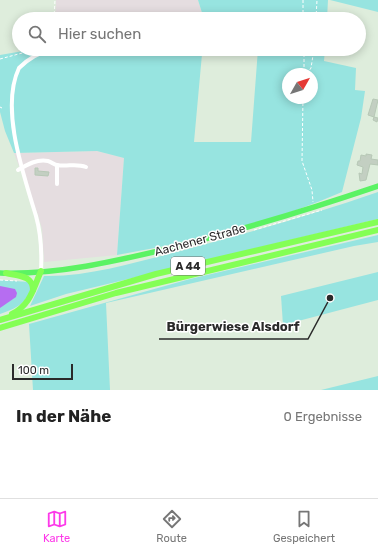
<!DOCTYPE html>
<html lang="de">
<meta charset="utf-8">
<style>
body{margin:0;font-family:Rubik,sans-serif;background:#f2f2f2;color:#222}
.compass{position:absolute;left:282px;top:68px;width:36px;height:36px;border-radius:50%;background:#fff;box-shadow:0 2px 10px #0003;rotate:51deg}
.scale{position:absolute;left:12px;bottom:10px;width:61px;box-sizing:border-box;padding-left:4px;border:2px solid #2a2a2a;border-top:0;font-size:11px;line-height:14px;white-space:nowrap;color:#2a2a2a;-webkit-text-stroke:3px #fff;paint-order:stroke}
.list{margin:0;padding:0;list-style:none}
h2{display:flex;justify-content:space-between;align-items:center;height:52px;margin:0;padding:0 16px;font-size:17px}
h2 small{font-size:13px;font-weight:400;color:#767676}
.icon{flex:none;width:22px;height:22px;fill:none;stroke:currentColor;stroke-width:2;stroke-linecap:round;stroke-linejoin:round}
.map{position:relative;flex:none;width:378px;height:390px;overflow:hidden}
.search{position:absolute;background:#fff;box-shadow:0 2px 10px #0003;left:12px;right:12px;top:12px;height:44px;display:flex;align-items:center;gap:10px;box-sizing:border-box;padding:0 14px;border-radius:22px;color:#767676;font-size:15px}
.sheet{height:108px;background:#fff}
nav{display:flex;justify-content:space-around;align-items:center;box-sizing:border-box;height:56px;border-top:1px solid #e0e0e0;background:#fff;font-size:11px;color:#767676}
nav a{display:grid;justify-items:center;gap:2px}
nav .on{color:#fd39e9}
.map>svg:first-child{display:block}
.industrial{fill:#e5dde0}
.green{fill:#97e4e0;fill-rule:evenodd}
.water{fill:#b66df1}
.building{fill:#c3cfc2;stroke:#b7c8b6}
.lines{fill:none;stroke-linecap:round;stroke-linejoin:round}
.path{stroke:#fff;stroke-width:1;stroke-dasharray:3 2;stroke-linecap:butt}
.minor{stroke:#fff;stroke-width:4}
.major{stroke:#5bf363;stroke-width:5.5}
.highway{stroke:#84ff55;stroke-width:6}
.labels{text-anchor:middle;dominant-baseline:central;stroke-width:3;stroke-linejoin:round;paint-order:stroke}
.shield{fill:#fff;stroke:#6a6a6a;stroke-width:1}
.shield-label{font-size:11px;font-weight:bold;fill:#2a2a2a}
.street-label{font-size:12px;fill:#2a2a2a;stroke:#fff}
.leader{fill:none;stroke:#2a2a2a;stroke-width:1.5}
.callout-dot{fill:#2a2a2a;stroke:#fff;stroke-width:1.5}
.callout-label{font-size:13px;text-anchor:middle;font-weight:bold;fill:#2a2a2a;stroke:#fff;stroke-width:3;stroke-linejoin:round;paint-order:stroke}
</style>
<div class="map">
<svg width="378" height="390" viewBox="0 0 378 390">
<rect width="100%" height="100%" fill="#deeddc"/>
<!-- industrial -->
<g class="industrial">
<polygon points="56,0 198,0 204,19 55,19"/>
<polygon points="109,49 202,49 202,54"/>
<polygon points="97,151 124,158 117,255 44,262 42,229 38,215 14,153"/>
</g>
<!-- green -->
<g class="green">
<polygon points="198,0 328,0 327,19 260,19 260,17 204,19"/>
<polygon points="330,0 378,0 378,12"/>
<path d="M35,49H109L202,54L194,142H251L258,49H325L324,61L356,68L355,90L365,91L361,118L342,192C270,223 193,242 117,255L124,158L97,151L14,153L5,131L0,112V55ZM288,74H312V98H288Z"/>
<path d="M378,192V219L66,294L30,306L44,276C86,277 128,264 169,254C240,235 309,216 378,192Z"/>
<polygon points="378,235 378,242 354,246 106,303 110,390 33,390 29,324 190,279"/>
<polygon points="378,272 378,300 283,325 281,296"/>
<path d="M0,280L29,282L31,288C26,304 15,309 0,314Z"/>
<polygon points="378,376 378,390 321,390"/>
</g>
<!-- water -->
<polygon class="water" points="0,286 15,289 17,293 16,297 0,308"/>
<!-- building -->
<g class="building">
<polygon points="373,99 378,100 374,117 378,118 377,122 373,120 374,117 368,115"/>
<polygon points="366,154 372,155 371,159 378,160 378,165 370,164 366,180 360,181 359,173 362,174 363,167 357,165 358,161 360,161 361,155 366,156"/>
<polygon points="35,168 38,168 38,171 49,172 48,176 35,175"/>
</g>
<g class="lines">
<!-- path -->
<g class="path">
<polyline points="303,0 303,19"/>
<polyline points="54,19 55,0"/>
<polyline points="316,19 317,0"/>
<polyline points="304,49 304,74"/>
<polyline points="0,59 26,52 30,53"/>
<polyline points="307,74 311,68 314,49"/>
<polyline points="303,98 302,161 312,190 313,202"/>
<polyline points="0,107 2,108"/>
<polyline points="254,230 322,210"/>
<polyline points="0,280 17,281"/>
</g>
<!-- minor -->
<g class="minor">
<polyline points="57,165 57,184"/>
<path d="M18,170C28,164 37,159 48,161C52,162 54,165 57,165C67,167 76,163 86,167"/>
<path d="M41,271C42,252 41,234 36,216C23,173 0,108 19,68C29,58 40,52 53,49"/>
</g>
<!-- major -->
<path class="major" d="M0,273C57,275 116,261 171,248C241,230 310,209 378,186"/>
<!-- highway -->
<g class="highway">
<path d="M6,273C17,276 33,275 33,290"/>
<path d="M12,314C31,304 33,289 41,271"/>
<polyline points="0,320 156,274 378,222"/>
<polyline points="0,328 116,293 378,230"/>
</g>
</g>
<g class="labels">
<!-- shield labels -->
<rect class="shield" x="171" y="257" width="34" height="18" rx="3"/>
<g class="shield-label">
<text x="188" y="266">A 44</text>
</g>
<!-- street labels -->
<g class="street-label">
<text transform="translate(200 240) rotate(-15)">Aachener Straße</text>
</g>
</g>
<!-- callouts -->
<path class="leader" d="M330 298L308 339H159"/>
<circle class="callout-dot" cx="330" cy="298" r="4"/>
<g class="callout-label">
<text x="233" y="331">Bürgerwiese Alsdorf</text>
</g>
</svg>
<svg class="compass" viewBox="-18 -18 36 36"><path d="M0-13l5 13h-10z" fill="#e53935"/><path d="M0 13l5-13h-10z" fill="#767676"/></svg>
<div class="scale">100 m</div>
<div class="search"><svg class="icon" aria-label="search" viewBox="0 0 24 24"><circle cx="10" cy="10" r="6"/><path d="M15 15l6 6"/></svg>Hier suchen</div>
</div>
<section class="sheet">
<h2>In der Nähe<small>0 Ergebnisse</small></h2>
<ul class="list">
</ul>
</section>
<nav>
<a class="on"><svg class="icon" aria-label="map" viewBox="0 0 24 24"><path d="M3 6l6-2 6 2 6-2v14l-6 2-6-2-6 2zM9 4v14M15 6v14"/></svg>Karte</a>
<a><svg class="icon" aria-label="directions" viewBox="0 0 24 24"><path d="M12 3l9 9-9 9-9-9zM9 14v-3h6M13 9l2 2-2 2"/></svg>Route</a>
<a><svg class="icon" aria-label="saved" viewBox="0 0 24 24"><path d="M7 4h10v16l-5-4-5 4z"/></svg>Gespeichert</a>
</nav>
